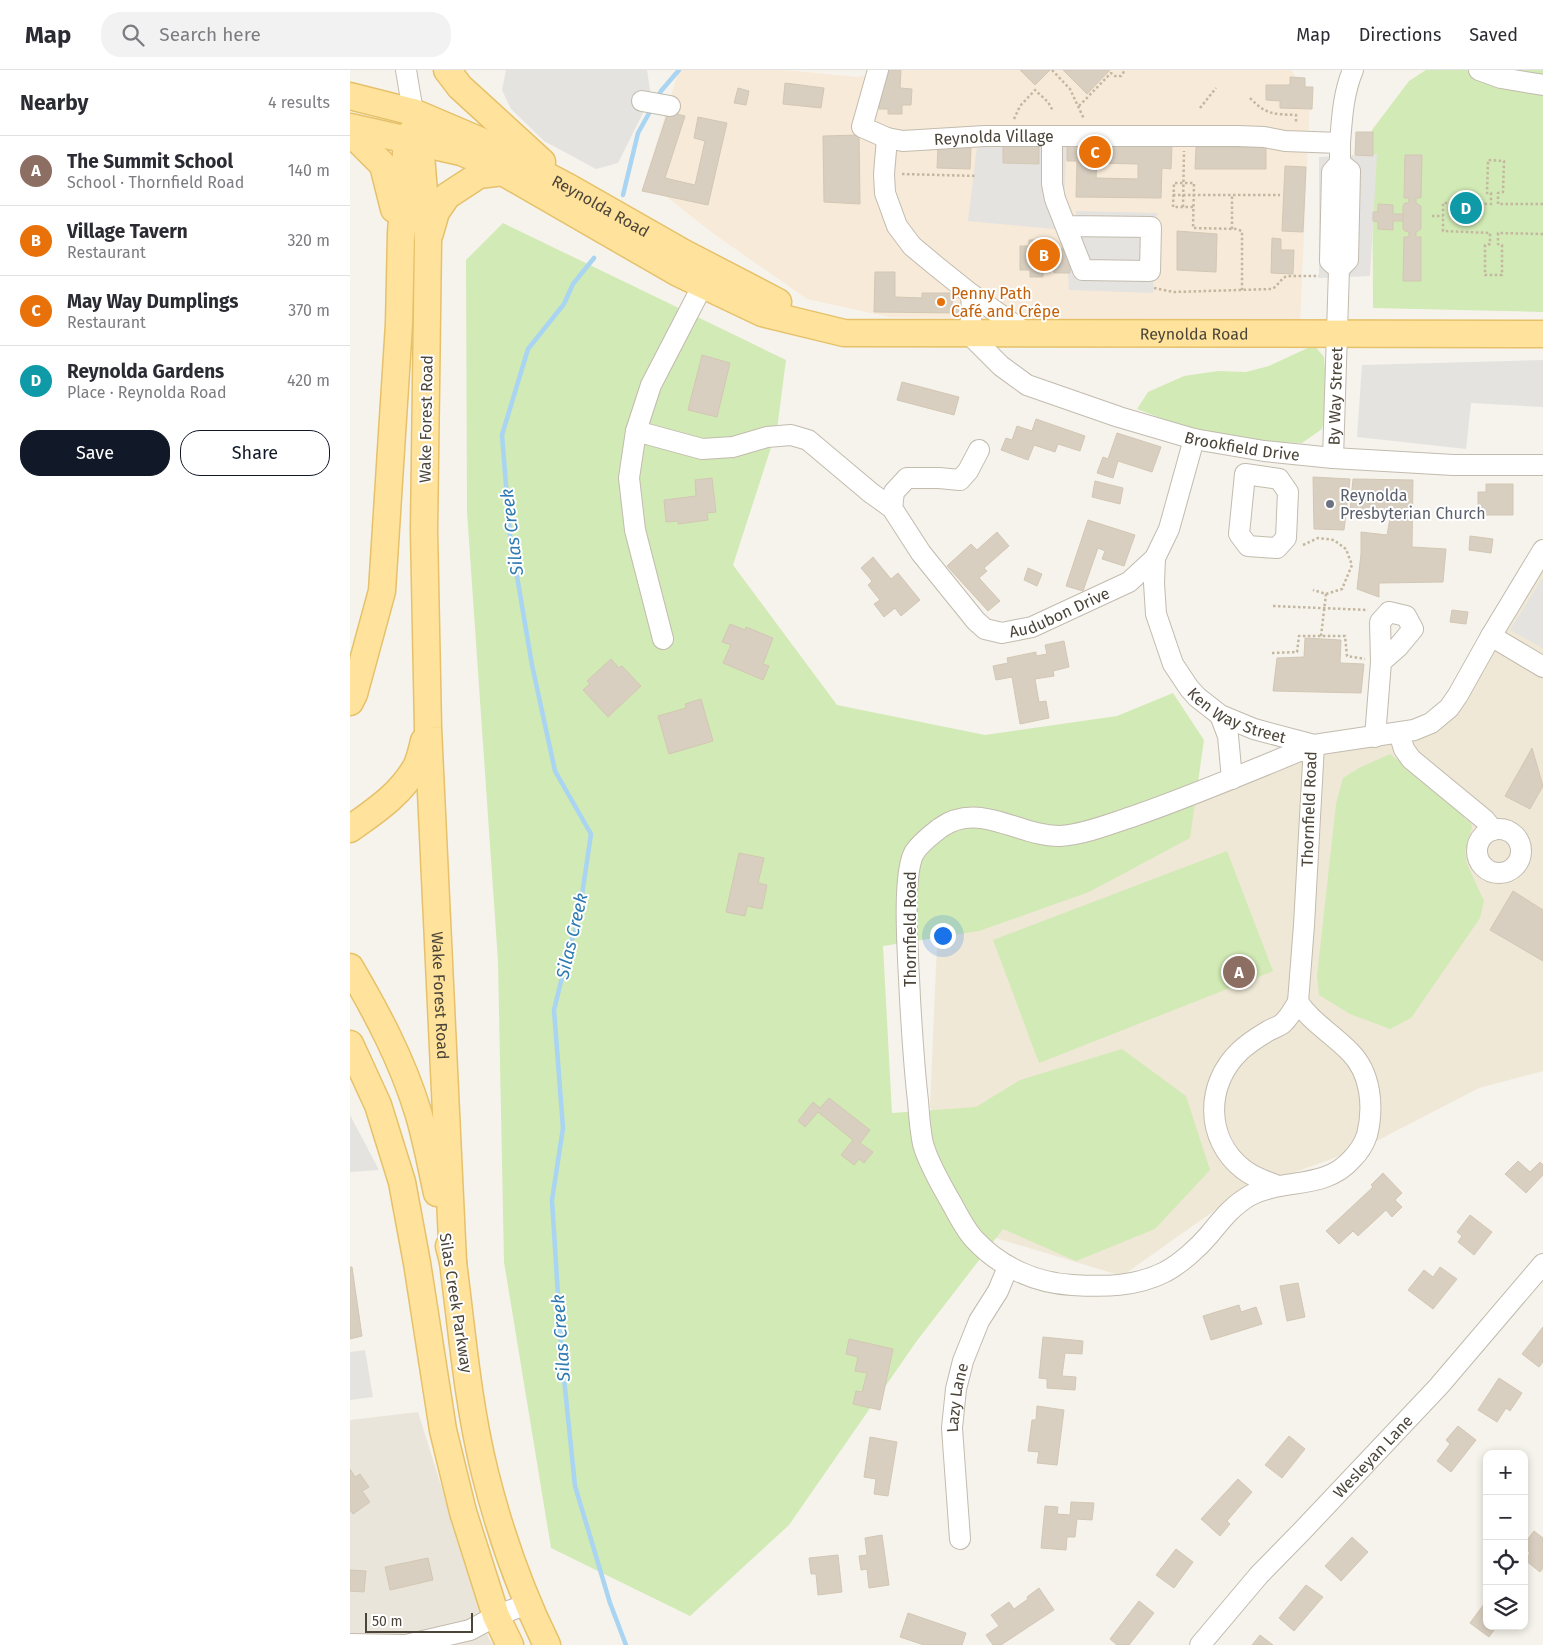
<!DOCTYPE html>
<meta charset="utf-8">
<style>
body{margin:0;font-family:"Fira Sans",sans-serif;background:#f2f2f3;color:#2b2b33}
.controls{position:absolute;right:15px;bottom:15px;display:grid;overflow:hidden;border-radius:10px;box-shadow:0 2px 8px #0003}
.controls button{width:45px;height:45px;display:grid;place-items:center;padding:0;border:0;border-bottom:1px solid #e1e1e2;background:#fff;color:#2b2b33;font:25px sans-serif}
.scale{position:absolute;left:15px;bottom:12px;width:108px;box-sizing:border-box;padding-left:5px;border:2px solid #4b4439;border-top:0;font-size:14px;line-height:18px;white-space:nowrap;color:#4b4439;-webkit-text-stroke:4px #fff;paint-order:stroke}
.you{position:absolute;left:592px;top:865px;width:18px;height:18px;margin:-12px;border:4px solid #fff;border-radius:50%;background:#1a73e8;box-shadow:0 0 0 8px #1a73e833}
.badge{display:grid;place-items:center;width:32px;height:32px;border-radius:50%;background:#111827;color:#fff;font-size:16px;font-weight:700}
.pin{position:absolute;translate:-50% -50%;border:2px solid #fff;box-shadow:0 1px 5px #0006}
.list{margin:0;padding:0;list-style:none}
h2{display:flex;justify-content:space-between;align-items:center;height:65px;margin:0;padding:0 20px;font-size:21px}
h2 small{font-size:16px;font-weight:400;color:#7c7c81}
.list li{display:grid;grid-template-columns:32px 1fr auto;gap:15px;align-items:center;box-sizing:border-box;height:70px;padding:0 20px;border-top:1px solid #e1e1e2}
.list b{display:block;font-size:19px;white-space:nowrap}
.list p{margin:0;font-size:16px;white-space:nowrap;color:#7c7c81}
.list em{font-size:16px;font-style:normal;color:#7c7c81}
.actions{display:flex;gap:10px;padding:15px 20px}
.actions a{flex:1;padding:11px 0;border:1px solid #111827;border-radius:20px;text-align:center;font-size:18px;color:#111827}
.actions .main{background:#111827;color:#fff}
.icon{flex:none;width:28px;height:28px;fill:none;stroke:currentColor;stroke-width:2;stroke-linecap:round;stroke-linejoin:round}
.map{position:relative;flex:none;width:1193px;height:1575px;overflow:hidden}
header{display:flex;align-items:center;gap:30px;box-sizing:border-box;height:70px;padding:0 25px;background:#fff;border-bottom:1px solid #e1e1e2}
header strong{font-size:24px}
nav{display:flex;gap:28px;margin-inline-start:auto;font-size:18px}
.search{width:350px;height:45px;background:#f2f2f3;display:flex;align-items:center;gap:12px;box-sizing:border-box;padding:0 18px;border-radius:20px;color:#7c7c81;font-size:19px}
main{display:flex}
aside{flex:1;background:#fff}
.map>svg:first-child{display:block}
.residential{fill:#eae5da}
.commercial{fill:#f7ead8}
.education{fill:#efe8d6}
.green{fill:#d2eab5}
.parking{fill:#e5e3e0}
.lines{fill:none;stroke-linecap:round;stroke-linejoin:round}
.stream{stroke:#a9d4f2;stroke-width:4.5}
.building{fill:#d8cfc1;stroke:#d3c7b4;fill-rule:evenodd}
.minor-casing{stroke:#c2bbae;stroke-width:22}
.major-casing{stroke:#e6c16a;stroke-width:29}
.path{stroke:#c4b79f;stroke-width:2.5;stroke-dasharray:2.5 2.5;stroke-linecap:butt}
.minor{stroke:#fff;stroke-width:20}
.major{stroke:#ffe39c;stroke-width:26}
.food-dot{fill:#e8710a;stroke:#fff;stroke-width:2}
.worship-dot{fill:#6b7280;stroke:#fff;stroke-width:2}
.labels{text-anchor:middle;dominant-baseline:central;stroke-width:4;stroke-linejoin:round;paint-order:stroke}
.street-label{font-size:16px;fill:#4b4439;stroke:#fff}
.food-label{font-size:16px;fill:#c56008;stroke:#fff;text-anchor:start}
.worship-label{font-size:16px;fill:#5b616d;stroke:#fff;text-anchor:start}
.water-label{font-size:18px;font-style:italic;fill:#2e7ab2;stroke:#fff}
</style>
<header>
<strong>Map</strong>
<div class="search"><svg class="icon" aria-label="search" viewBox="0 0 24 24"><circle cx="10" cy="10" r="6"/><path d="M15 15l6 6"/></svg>Search here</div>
<nav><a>Map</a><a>Directions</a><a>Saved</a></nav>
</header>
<main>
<aside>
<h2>Nearby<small>4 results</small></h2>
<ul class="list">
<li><span class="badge" style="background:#8d6e63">A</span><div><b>The Summit School</b><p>School · Thornfield Road</p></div><em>140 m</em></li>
<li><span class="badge" style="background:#e8710a">B</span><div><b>Village Tavern</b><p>Restaurant</p></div><em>320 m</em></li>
<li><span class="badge" style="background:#e8710a">C</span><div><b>May Way Dumplings</b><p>Restaurant</p></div><em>370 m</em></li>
<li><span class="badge" style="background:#0f9aa8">D</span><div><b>Reynolda Gardens</b><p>Place · Reynolda Road</p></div><em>420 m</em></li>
</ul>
<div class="actions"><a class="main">Save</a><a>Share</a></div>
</aside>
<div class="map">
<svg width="1193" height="1575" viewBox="0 0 1193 1575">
<rect width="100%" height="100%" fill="#f6f3ec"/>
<!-- residential -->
<polygon class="residential" points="68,1342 139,1569 144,1575 0,1575 0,1350"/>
<!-- commercial -->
<polygon class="commercial" points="329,0 435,0 507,7 553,0 941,0 960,29 950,253 876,254 653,248 539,247 457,229 364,164 295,110"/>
<!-- education -->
<polygon class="education" points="1193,480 1193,1001 1129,1018 1015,1077 892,1121 772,1206 639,1166 580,1037 590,804 816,725 1081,653"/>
<!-- green -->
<g class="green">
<polygon points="1076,0 1193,0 1193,242 1023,238 1022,60 1059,11"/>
<polygon points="153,153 436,290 427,359 383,495 487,635 635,665 767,646 823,623 854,670 840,768 739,822 629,861 533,876 542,1043 626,1037 670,1010 772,979 836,1026 860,1100 805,1159 726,1191 653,1159 566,1272 439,1455 340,1546 201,1478 154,1192 148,891 117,442 116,190"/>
<polygon points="964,275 974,287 978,332 972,359 952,373 916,372 845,361 787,339 798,322 834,306 868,301 896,302 919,296"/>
<polygon points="1040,684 1117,744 1114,748 1121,753 1122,757 1115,781 1117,794 1134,831 1130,848 1061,948 1040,959 1000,944 969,925 967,906 986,734 993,708 1009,698"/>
<polygon points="877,781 923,901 689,993 643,870"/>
</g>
<!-- parking -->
<g class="parking">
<polygon points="156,0 297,0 301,27 268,93 246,99 194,71 161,39 152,20"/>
<polygon points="629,60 717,74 714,130 720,147 726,148 726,141 807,143 803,223 719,220 715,160 618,151"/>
<polygon points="1027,84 1020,206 969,208 969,87"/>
<polygon points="1193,290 1193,337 1121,333 1116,379 1007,367 1012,295"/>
<polygon points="1193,507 1193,578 1160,560"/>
<polygon points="0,1045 29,1100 0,1102"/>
<polygon points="15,1280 23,1327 0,1330 0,1282"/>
</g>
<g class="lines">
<!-- stream -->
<g class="stream">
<polyline points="307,29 311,21 329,0"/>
<polyline points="273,125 288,63 302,38"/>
<polyline points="244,188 223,214 214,234 178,279 152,365 160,465 182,595 205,701 241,764 228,852 220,875 204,940 213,1058 202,1130 212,1289 225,1416 260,1533 276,1575"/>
</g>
</g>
<!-- building -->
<g class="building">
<polygon points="531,0 551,0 550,18 562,19 561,35 552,35 552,44 538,44 538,39 529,39"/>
<polygon points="670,0 700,0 685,15"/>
<polygon points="713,0 760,0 737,24"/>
<polygon points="940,7 955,8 955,17 963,17 962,39 930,38 930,31 916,30 916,15 940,15"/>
<polygon points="435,13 474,18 471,38 433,34"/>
<polygon points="388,18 399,21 396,35 384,33"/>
<polygon points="318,42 335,46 315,108 345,115 355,71 344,68 348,47 377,53 358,135 292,121"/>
<polygon points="1006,62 1023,62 1023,86 1005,85"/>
<polygon points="509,65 510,134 474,132 473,66"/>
<polygon points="653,73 689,74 689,94 653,93"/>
<path d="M717,74L822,75L821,99L812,98L811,128L726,127L727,91H717ZM747,93L788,94V109L746,108Z"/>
<polygon points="588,77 621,78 620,99 587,98"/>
<polygon points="846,77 916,77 916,99 845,99"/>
<polygon points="1055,85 1072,85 1071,128 1066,128 1066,133 1071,136 1071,159 1066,162 1066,167 1071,167 1071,211 1053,211 1054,167 1059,167 1059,162 1055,161 1053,159 1053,136 1055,133 1059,133 1059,128 1054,128"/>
<polygon points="935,96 956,97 953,162 932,161"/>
<polygon points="1028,134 1043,135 1043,144 1053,144 1053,151 1043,151 1043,160 1028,159 1028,152 1023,151 1023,142 1028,142"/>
<polygon points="827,161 867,164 866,202 827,200"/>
<polygon points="922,168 931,169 931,180 944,180 943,204 921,203"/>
<polygon points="679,170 695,170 695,173 699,173 699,177 706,177 706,179 717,179 720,191 720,203 704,203 704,200 693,200 693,207 680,207 680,200 670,200 670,176 679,176"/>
<polygon points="525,202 545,202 545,227 572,228 572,223 603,223 602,235 614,235 613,243 524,242"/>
<polygon points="352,285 380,293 367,347 338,340"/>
<polygon points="552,312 609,327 604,345 547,330"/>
<polygon points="686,349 735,366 730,381 708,374 705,382 684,375 678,390 651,380 656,368 662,370 667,356 682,361"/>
<polygon points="767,363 811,377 802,402 768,391 763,408 747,403 753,387 758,389"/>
<polygon points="963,407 1000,409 994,460 964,459"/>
<polygon points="362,408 366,442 357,443 358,450 328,454 328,451 316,452 314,430 346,426 345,410"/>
<polygon points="1003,409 1063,410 1062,477 1096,479 1093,512 1029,513 1029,527 1007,519 1011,484 1011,462 1037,465 1041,443 1000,440"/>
<polygon points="745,411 773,418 770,434 742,427"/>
<polygon points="1136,414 1163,414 1163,445 1128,445 1128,422 1136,422"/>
<polygon points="738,450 785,465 774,496 752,489 755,481 748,478 733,521 716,516"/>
<polygon points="647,462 659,476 634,498 637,501 629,508 650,531 638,541 597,496 621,474 627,480"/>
<polygon points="1120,466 1143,469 1141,483 1119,480"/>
<polygon points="523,487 541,509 548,503 570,530 551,546 545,538 534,547 524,534 530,530 518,515 522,511 511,498"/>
<polygon points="678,498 692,504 687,516 674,510"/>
<polygon points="1102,540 1118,542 1116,554 1100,552"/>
<polygon points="380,554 395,560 396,557 423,568 413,594 419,596 413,610 373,593 381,575 372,572"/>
<polygon points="955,568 991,570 990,593 1014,594 1011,623 923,621 927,588 954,587"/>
<polygon points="714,571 719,597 703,601 704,606 685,609 689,632 696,631 699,648 670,654 662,607 646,610 643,596 658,593 657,588 686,582 686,586 697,584 695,575"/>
<polygon points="261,589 269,598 272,596 291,616 258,647 233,620 240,614 237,611"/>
<polygon points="351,629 363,671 319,684 308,646 336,638 335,634"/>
<polygon points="1182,678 1193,716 1180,739 1155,726"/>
<polygon points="389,783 414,788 408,813 417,815 412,839 397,836 395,846 376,842"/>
<polygon points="1163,821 1193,840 1193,891 1140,860"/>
<polygon points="479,1028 520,1060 510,1073 523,1082 514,1093 509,1089 504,1095 491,1085 503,1070 468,1042 455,1057 448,1051 463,1032 470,1038"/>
<polygon points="1168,1091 1180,1102 1190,1092 1193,1095 1193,1105 1176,1123 1155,1104"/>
<polygon points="1033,1103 1052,1123 1045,1130 1052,1137 1042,1147 1036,1140 1008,1166 1003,1161 989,1174 976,1161 1023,1117 1021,1115"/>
<polygon points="1120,1145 1142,1162 1124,1185 1108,1172 1112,1166 1107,1162"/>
<polygon points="0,1197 2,1197 12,1266 0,1269"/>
<polygon points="1090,1197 1107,1209 1083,1239 1058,1220 1074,1200 1083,1207"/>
<polygon points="948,1213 955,1247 937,1251 930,1216"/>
<polygon points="889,1235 891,1242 906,1237 912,1254 861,1270 853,1246"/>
<polygon points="1193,1257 1193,1292 1189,1297 1172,1284"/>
<polygon points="693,1267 733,1271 732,1284 715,1283 712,1306 726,1307 725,1320 697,1318 697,1309 689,1308"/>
<polygon points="499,1269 543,1279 530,1340 503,1334 506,1321 512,1322 517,1303 505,1301 508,1287 496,1284"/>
<polygon points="1149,1308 1172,1323 1160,1341 1156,1338 1147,1352 1128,1340"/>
<polygon points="687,1336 714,1340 707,1395 687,1393 689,1382 678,1381 682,1350 686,1350"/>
<polygon points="1108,1356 1126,1370 1101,1402 1087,1391 1100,1374 1096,1370"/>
<polygon points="939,1366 955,1379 932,1408 915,1395"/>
<polygon points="520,1367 547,1372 538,1426 524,1424 526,1409 514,1407"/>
<polygon points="0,1399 5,1407 10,1404 19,1417 12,1421 20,1432 3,1444 0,1440"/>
<polygon points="888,1409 902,1422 877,1451 880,1454 870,1466 851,1449"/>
<polygon points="721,1432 744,1433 742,1450 727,1449 725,1467 717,1467 716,1480 691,1478 695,1436 708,1437 707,1444 720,1445"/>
<polygon points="1184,1461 1193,1468 1193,1498 1190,1502 1175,1490 1180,1483 1174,1478 1174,1474"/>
<polygon points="532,1465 539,1515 519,1518 517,1499 511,1500 509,1486 517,1485 515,1468"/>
<polygon points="1002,1467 1018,1482 991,1511 975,1496"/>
<polygon points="826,1479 843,1492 824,1518 806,1505"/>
<polygon points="488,1485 492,1522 468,1525 466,1504 461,1504 459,1488"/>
<polygon points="78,1488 83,1510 40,1520 35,1497"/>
<polygon points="0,1500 16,1501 14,1522 0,1521"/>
<polygon points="956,1515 973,1527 944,1561 929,1548"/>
<polygon points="689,1518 704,1540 651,1575 643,1575 636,1565 649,1556 641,1545 659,1532 664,1539 678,1529 677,1527"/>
<polygon points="1137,1530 1137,1556 1147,1556 1139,1567 1120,1553"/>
<polygon points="789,1531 804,1543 779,1575 767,1575 760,1569"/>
<polygon points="558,1543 616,1563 612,1575 574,1575 550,1567"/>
<polygon points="910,1565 923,1575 902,1575"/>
</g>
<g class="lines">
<defs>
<g id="minor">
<polyline points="56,0 63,42"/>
<polyline points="528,0 512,57 537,68"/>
<polyline points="1129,0 1151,8 1193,15"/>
<polyline points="292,31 320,36"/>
<polyline points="702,66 702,114 705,129 733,200 800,201 801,157 717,156"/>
<path d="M990,73C992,48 993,24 1003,0"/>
<path id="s1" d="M359,203L301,315L286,361L352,379L383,377L417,367L441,365L458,370L521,423L542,438L571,483L626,551L635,559L652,563L682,557L779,512L805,488"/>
<path id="s2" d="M621,224L622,241L619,264L651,296L677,315L769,347L844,369L914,381L983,388L1103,395H1193"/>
<path id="s3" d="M676,263L621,224L586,196L562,176L547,156L535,123L534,104L537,68L553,71L635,66H887L914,67L935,71L990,73V93L982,102L980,191L989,199"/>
<polyline points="286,361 279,408 285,460 313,569"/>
<path id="s4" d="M844,369L819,459L805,488L804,513L806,544L823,594L839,618L847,627L870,645L904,659L964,675L1064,660L1081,653L1099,638L1108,625L1141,566L1193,480"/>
<path id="s5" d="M983,388L989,199L998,190L1000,101L990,93"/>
<polygon points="895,404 929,409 938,422 936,468 927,478 898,476 889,464"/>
<polyline points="542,438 544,422 557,408 589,408 610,410 618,401 629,380"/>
<polyline points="1141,566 1193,597"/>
<polyline points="870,645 878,666 882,709"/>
<polyline points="1049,663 1054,679 1061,689 1135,750 1143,760"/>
<polyline points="1025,667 1031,592 1048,577 1063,559 1056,546 1039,542 1030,552 1031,592"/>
<path d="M964,675L954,855L948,932C962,953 983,964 1000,982C1021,1003 1024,1037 1017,1065C1014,1074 1009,1082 1002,1089C975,1120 934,1108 901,1125C883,1135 872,1149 859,1165C848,1178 830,1194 815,1202C785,1217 754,1217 722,1215C686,1213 650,1197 625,1170C614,1159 606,1140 598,1127C589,1111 578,1092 573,1074C570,1060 569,1045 568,1031C564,997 562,963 560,929C559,898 551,808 564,783C570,773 581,765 590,758C629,730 670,767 710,766C733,765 766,752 787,745C847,724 905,699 964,675Z"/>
<circle cx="1149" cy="781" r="22"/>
<path d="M928,1116C916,1111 904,1108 893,1099C855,1069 855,1014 890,981C898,973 908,967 918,961C923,958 928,957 932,954C939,948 943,940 948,932"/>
<path id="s6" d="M610,1469L602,1358L606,1319L613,1291L629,1251L648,1221L658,1197"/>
<polyline points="0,1574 56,1575 120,1560 146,1546 177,1534"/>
<path id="s7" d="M850,1575L909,1505L953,1460L1089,1316L1193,1194"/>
</g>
<g id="major">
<polyline points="97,0 110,17 192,92"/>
<path id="s8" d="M0,26L63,42L131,71L220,118L334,183L428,232"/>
<path id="s9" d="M63,42L70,73L78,171L74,460L78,658L103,1192"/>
<path id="s10" d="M0,57L111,82L137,93L328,203L412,243L494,263L1193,264"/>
<polyline points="0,62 33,95 44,139"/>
<polyline points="80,163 86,142 97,126 129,105 153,102"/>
<polyline points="0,632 4,624 32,521 49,254 51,164 57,66"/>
<path d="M0,759C25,741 50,725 66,697C70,689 72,679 74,671"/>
<path d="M0,897C27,943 52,990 68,1042C76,1068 81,1096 87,1123"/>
<polyline points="0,974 28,1035 52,1112 67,1193 93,1360 113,1442 146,1546 160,1575"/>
<path d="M99,1176L103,1192C112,1262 118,1335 135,1403C150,1463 170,1520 197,1575"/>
</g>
</defs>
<!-- minor casing -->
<use href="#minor" class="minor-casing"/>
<!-- major casing -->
<use href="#major" class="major-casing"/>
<!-- path -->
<g class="path">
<polyline points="702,0 720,19 734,49"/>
<path d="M900,28C916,45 924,44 946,45V54"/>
<polyline points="729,36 761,3 765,6 771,6 775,0"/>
<polyline points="850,38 866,18"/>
<polyline points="664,49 670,36 685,20 698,32 703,41"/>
<polyline points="552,104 627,106"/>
<polyline points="823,125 930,125"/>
<polyline points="1193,134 1148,134 1148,123 1153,122 1154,91 1138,90 1137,123 1141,123 1141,134 1093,133 1093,161 1140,163 1140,174 1135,175 1135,205 1152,205 1152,175 1148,174 1148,163 1193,164"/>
<polyline points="833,137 834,81"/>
<polyline points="843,137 823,137 824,113 844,113 843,158 886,159 892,161 892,220"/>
<polyline points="1082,146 1093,146"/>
<polyline points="882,159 882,125"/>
<path d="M804,218L824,222L922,219C928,216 930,209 937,206H969"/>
<polyline points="953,475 968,468 984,470 996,479 1002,495 992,519 976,524 963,520"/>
<polyline points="923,536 1018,540"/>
<polyline points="971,566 976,524"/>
<polyline points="922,583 947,582 949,566 995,566 997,586 1015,589"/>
</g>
<!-- minor -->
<use href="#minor" class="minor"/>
<!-- major -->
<use href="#major" class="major"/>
</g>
<!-- markers -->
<circle class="food-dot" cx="591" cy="232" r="5"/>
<circle class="worship-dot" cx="980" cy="434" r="5"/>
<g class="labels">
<!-- street labels -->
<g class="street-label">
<text stroke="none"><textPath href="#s3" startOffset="366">Reynolda Village</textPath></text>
<text stroke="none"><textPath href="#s8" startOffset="275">Reynolda Road</textPath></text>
<text stroke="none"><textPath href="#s10" startOffset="890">Reynolda Road</textPath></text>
<text stroke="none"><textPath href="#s5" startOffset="62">By Way Street</textPath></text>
<text transform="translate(76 349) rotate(-89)">Wake Forest Road</text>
<text stroke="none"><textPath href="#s2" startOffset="342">Brookfield Drive</textPath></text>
<text stroke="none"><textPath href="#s1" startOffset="691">Audubon Drive</textPath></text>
<text stroke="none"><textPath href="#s4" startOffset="320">Ken Way Street</textPath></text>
<text transform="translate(959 739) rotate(-88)">Thornfield Road</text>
<text transform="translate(560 859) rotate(-90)">Thornfield Road</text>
<text stroke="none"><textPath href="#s9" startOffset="885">Wake Forest Road</textPath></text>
<text transform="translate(106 1233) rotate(81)">Silas Creek Parkway</text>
<text stroke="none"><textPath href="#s6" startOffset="142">Lazy Lane</textPath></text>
<text stroke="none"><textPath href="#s7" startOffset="256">Wesleyan Lane</textPath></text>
</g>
<!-- food labels -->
<g class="food-label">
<text x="601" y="223">Penny Path<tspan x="601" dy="18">Café and Crêpe</tspan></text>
</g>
<!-- worship labels -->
<g class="worship-label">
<text x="990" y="425">Reynolda<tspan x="990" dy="18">Presbyterian Church</tspan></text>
</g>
<!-- water labels -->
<g class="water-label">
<text transform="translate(162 462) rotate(-97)">Silas Creek</text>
<text transform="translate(222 866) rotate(-77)">Silas Creek</text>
<text transform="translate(211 1268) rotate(-94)">Silas Creek</text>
</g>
</g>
</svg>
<div class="controls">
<button>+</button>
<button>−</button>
<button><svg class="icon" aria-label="locate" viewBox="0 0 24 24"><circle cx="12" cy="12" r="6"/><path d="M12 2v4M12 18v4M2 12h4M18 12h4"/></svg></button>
<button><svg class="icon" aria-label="layers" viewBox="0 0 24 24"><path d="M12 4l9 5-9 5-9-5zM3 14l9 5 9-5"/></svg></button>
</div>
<div class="scale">50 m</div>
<div class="you"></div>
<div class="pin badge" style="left:889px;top:902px;background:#8d6e63">A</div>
<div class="pin badge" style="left:694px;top:185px;background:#e8710a">B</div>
<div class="pin badge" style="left:745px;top:82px;background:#e8710a">C</div>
<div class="pin badge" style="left:1116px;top:138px;background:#0f9aa8">D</div>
</div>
</main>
